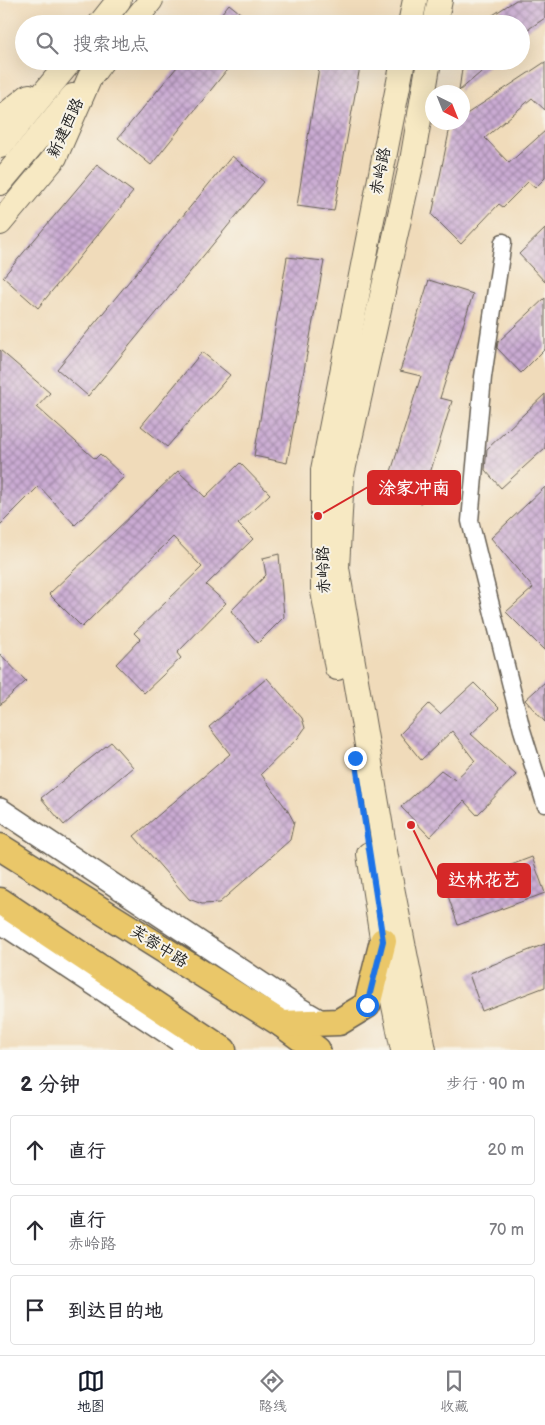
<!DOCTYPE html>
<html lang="zh">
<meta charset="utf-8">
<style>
body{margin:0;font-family:"Balsamiq Sans","LXGW WenKai TC",sans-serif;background:#f2f2f3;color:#2b2b33}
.compass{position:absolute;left:425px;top:85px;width:45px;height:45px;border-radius:50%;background:#fff;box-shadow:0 5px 20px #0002;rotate:137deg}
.stop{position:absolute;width:15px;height:15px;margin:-11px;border:4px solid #1a73e8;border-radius:50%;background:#fff}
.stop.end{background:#1a73e8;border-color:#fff;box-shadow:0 1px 5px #0008}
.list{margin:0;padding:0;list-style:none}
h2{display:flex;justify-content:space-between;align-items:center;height:65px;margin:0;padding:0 20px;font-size:21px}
h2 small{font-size:16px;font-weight:400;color:#7c7c81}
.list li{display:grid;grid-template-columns:32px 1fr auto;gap:15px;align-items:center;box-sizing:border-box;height:70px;margin:0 10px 10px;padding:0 10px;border:1px solid #e1e1e2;border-radius:5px}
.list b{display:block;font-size:19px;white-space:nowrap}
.list p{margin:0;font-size:16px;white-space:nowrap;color:#7c7c81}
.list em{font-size:16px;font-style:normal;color:#7c7c81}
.icon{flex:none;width:28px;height:28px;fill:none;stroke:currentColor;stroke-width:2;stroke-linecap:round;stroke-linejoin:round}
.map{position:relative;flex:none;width:545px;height:1050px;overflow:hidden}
.search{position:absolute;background:#fff;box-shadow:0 5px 20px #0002;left:15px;right:15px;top:15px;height:55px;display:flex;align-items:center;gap:12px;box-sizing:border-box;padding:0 18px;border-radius:28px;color:#7c7c81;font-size:19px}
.sheet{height:305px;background:#fff}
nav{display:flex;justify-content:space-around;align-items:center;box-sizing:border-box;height:70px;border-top:1px solid #e1e1e2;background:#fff;font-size:14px;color:#7c7c81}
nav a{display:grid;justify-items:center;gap:2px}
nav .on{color:#111827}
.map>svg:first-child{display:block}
.building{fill:url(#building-cross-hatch)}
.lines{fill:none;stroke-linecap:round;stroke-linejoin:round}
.minor-casing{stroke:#665f53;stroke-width:19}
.tertiary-casing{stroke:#665f53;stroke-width:24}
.secondary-casing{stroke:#665f53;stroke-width:26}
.primary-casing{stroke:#665f53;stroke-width:29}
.minor{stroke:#fff;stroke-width:16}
.tertiary{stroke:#fff;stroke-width:21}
.secondary{stroke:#f7e9c3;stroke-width:24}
.primary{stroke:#eac769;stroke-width:26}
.route{stroke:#1a73e8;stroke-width:6}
.labels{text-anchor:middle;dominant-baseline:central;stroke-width:4;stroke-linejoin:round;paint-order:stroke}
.street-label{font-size:16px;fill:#1c1c1c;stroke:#f7f3e8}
.leader{fill:none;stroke:#d62828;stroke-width:2}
.callout-dot{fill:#d62828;stroke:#f7f3e8;stroke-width:2}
.callout{fill:#d62828;stroke:#d62828;stroke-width:2}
.callout-label{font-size:18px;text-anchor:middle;font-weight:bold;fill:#fff}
</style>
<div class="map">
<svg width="545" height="1050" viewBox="0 0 545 1050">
<defs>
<pattern id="building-cross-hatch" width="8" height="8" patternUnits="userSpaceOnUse" patternTransform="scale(1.25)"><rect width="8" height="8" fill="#caabd3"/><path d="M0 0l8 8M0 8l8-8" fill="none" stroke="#a38aaa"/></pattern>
</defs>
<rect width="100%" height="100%" fill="#f7f3e8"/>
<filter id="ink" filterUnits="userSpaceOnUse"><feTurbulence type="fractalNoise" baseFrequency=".02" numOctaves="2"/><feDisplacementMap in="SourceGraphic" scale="10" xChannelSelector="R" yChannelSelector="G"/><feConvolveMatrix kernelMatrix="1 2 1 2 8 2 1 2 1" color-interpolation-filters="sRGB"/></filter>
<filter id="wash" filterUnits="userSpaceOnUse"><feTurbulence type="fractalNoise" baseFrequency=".0096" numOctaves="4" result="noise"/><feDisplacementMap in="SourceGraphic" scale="20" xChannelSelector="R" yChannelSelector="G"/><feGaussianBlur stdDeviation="1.12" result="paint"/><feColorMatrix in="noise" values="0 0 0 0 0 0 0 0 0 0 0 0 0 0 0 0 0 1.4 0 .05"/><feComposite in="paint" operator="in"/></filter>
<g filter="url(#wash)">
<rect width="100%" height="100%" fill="#f0dbba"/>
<g id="blocks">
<!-- building -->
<g class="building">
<polygon points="516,0 545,0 545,18 521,34 521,24 479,24"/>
<polygon points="229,4 254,24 213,24"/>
<polygon points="182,61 234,61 151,165 118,138"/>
<polygon points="320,61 361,61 334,211 297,206"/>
<polygon points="463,61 494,61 459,91"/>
<polygon points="545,62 545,110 532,98 485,138 509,163 545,131 545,178 535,188 528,182 503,207 499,204 461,244 432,215 449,132 454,127 454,122 462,122 462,117"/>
<polygon points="232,156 264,182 88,396 57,369"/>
<polygon points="97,165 133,192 38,308 3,277"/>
<polygon points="545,229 545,282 519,254"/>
<polygon points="287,257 324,261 287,463 254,456"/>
<polygon points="429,280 473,294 440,398 452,401 421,503 384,494 421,376 400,371"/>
<polygon points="545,298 545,349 521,373 497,348 498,342"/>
<polygon points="0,350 50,393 37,407 95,459 100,454 124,477 75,525 39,486 0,525"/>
<polygon points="202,352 230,375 167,447 141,426"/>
<polygon points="545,394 545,448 501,488 485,470 487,449"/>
<polygon points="240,463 270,494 238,524 253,539 206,585 226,603 177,653 181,658 144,693 116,664 140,639 134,633 202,567 173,537 82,627 49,594 178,471 205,497"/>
<polygon points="545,487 545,651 506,612 533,588 491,538"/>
<polygon points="279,554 284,617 258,643 231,611 266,575 263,558"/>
<polygon points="0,654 26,681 0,705"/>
<polygon points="267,678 302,718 305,728 298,738 261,774 288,811 294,822 290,840 219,903 202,904 189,899 134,836 230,754 209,727"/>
<polygon points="545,682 545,722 525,700"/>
<polygon points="474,683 499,708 471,734 516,775 477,815 464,801 430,837 401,807 441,770 455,780 475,761 452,731 421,760 400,734 429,704 440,714"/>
<polygon points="111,742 133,767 64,825 41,798"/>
<polygon points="532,857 545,893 458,925 446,890"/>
<polygon points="545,944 545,987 482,1011 469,974"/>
</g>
</g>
</g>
<g filter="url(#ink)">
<use href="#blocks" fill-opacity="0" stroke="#665f53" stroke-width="1"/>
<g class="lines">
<defs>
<polyline id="minor" points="503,242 483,377 470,521 522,730 545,804"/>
<g id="tertiary">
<polyline points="0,809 299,1008 323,1022"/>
<polyline points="0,922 193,1050"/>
</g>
<g id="secondary">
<polyline points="100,24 119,0"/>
<polyline points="132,24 151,0"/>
<polyline points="410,24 415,0"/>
<polyline points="435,24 440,0"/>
<polyline points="0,119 29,96"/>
<polyline points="0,146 68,64"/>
<polyline points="0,183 73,96"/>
<polyline points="0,223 55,157 90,77 102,61"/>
<polyline points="337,668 323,591 323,470 403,61"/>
<polyline points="369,854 387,971 403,1050"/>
<polyline points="424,1050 386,857 337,568 342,475 412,161 429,61"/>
</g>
<g id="primary">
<polyline points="0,847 282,1024 317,1050"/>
<polyline points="0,901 223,1050"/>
<polyline points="282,1024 339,1022 367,1005 383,941"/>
</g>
</defs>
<!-- minor casing -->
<use href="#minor" class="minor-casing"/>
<!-- tertiary casing -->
<use href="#tertiary" class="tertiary-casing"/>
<!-- secondary casing -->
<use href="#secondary" class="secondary-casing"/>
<!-- primary casing -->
<use href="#primary" class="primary-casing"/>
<!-- minor -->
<use href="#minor" class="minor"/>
<!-- tertiary -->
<use href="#tertiary" class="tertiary"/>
<!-- secondary -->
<use href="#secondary" class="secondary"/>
<!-- primary -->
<use href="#primary" class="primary"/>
</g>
</g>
<g class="lines" filter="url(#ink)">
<!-- route -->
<polyline class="route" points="355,758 383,941 367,1005"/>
</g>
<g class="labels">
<!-- street labels -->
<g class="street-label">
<text transform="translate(66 128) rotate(-65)">新建西路</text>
<text transform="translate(381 171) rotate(-79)">赤岭路</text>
<text transform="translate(324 570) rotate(-92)">赤岭路</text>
<text transform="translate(159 947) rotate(32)">芙蓉中路</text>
</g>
</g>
<!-- callouts -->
<path class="leader" d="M318 516L368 487M411 825L438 880"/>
<g class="callout-dot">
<circle cx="318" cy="516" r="5"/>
<circle cx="411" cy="825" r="5"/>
</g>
<g class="callout">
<rect x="368" y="471" width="92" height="33" rx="5"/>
<rect x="438" y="864" width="92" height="33" rx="5"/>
</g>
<g class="callout-label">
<text x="414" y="494">涂家冲南</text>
<text x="484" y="886">达林花艺</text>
</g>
</svg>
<svg class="compass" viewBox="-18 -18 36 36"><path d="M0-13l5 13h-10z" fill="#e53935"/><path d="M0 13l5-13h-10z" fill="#7c7c81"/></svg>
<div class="stop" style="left:367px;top:1005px"></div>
<div class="stop end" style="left:355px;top:758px"></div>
<div class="search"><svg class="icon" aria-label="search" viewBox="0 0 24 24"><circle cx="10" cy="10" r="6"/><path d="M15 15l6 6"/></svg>搜索地点</div>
</div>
<section class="sheet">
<h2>2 分钟<small>步行 · 90 m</small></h2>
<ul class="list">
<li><svg class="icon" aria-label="ahead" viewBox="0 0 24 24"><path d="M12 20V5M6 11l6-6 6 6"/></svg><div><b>直行</b></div><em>20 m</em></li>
<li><svg class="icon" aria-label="ahead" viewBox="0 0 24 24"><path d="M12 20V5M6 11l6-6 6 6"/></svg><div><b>直行</b><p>赤岭路</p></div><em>70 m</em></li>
<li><svg class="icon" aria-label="arrive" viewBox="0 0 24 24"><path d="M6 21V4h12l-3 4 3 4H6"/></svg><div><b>到达目的地</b></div></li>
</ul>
</section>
<nav>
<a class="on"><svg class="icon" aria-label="map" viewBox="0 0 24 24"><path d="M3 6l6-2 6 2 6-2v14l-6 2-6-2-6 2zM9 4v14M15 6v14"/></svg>地图</a>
<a><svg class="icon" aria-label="directions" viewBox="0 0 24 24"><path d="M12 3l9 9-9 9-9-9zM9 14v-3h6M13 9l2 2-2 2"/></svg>路线</a>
<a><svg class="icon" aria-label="saved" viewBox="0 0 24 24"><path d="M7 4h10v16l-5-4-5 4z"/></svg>收藏</a>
</nav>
